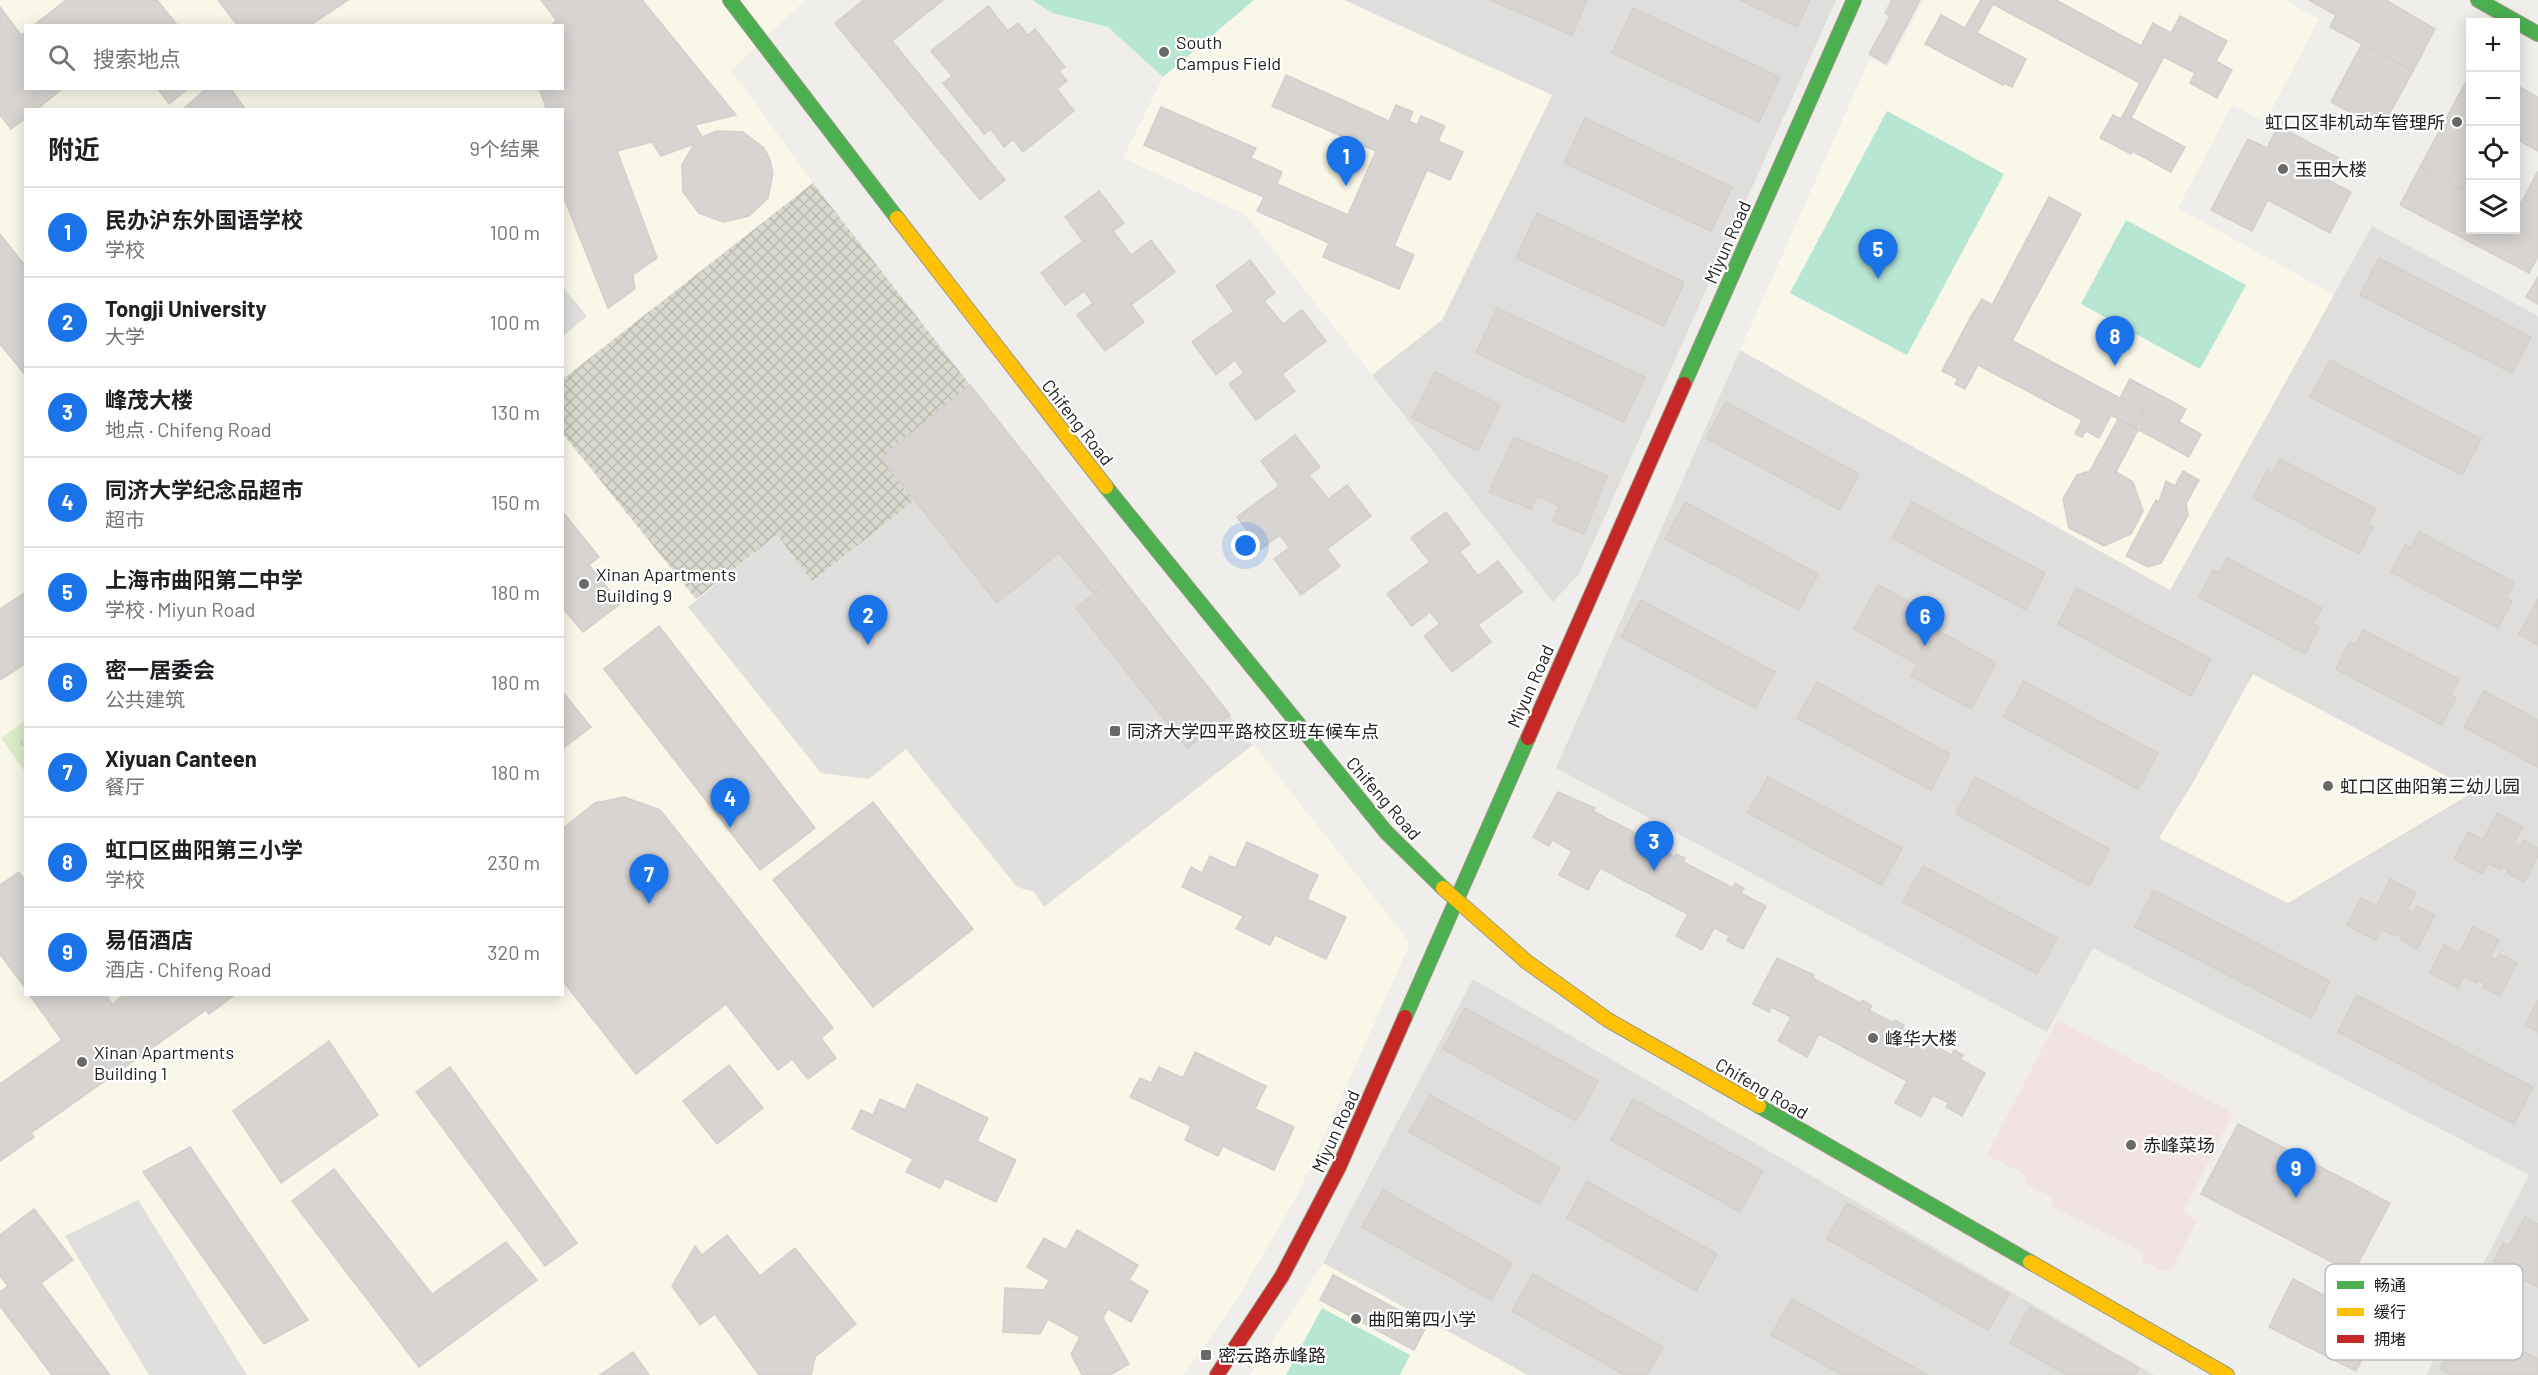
<!DOCTYPE html>
<html lang="zh">
<meta charset="utf-8">
<style>
body{margin:0;font-family:Barlow,"Noto Sans SC",sans-serif;background:#f2f2f2;color:#202124}
.controls{position:absolute;right:18px;top:18px;display:grid;overflow:hidden;border-radius:0px;box-shadow:0 3px 15px #0003}
.controls button{width:54px;height:54px;display:grid;place-items:center;padding:0;border:0;border-bottom:2px solid #e0e0e0;background:#fff;color:#202124;font:30px sans-serif}
.you{position:absolute;left:1246px;top:546px;width:21px;height:21px;margin:-15px;border:4px solid #fff;border-radius:50%;background:#1a73e8;box-shadow:0 0 0 9px #1a73e833}
.badge{display:grid;place-items:center;width:39px;height:39px;border-radius:50%;background:#1a73e8;color:#fff;font-size:20px;font-weight:700}
.pin{position:absolute;translate:-50% -50px;filter:drop-shadow(0 2px 3px #0008)}
.pin::after{content:'';position:absolute;top:32px;width:21px;height:18px;background:inherit;clip-path:polygon(0 0,100% 0,50% 100%)}
.list{margin:0;padding:0;list-style:none}
h2{display:flex;justify-content:space-between;align-items:center;height:78px;margin:0;padding:0 24px;font-size:26px}
h2 small{font-size:20px;font-weight:400;color:#757577}
.list li{display:grid;grid-template-columns:39px 1fr auto;gap:18px;align-items:center;box-sizing:border-box;height:90px;padding:0 24px;border-top:2px solid #e0e0e0}
.list b{display:block;font-size:22px;white-space:nowrap}
.list p{margin:0;font-size:20px;white-space:nowrap;color:#757577}
.list em{font-size:20px;font-style:normal;color:#757577}
.icon{flex:none;width:33px;height:33px;fill:none;stroke:currentColor;stroke-width:2;stroke-linecap:round;stroke-linejoin:round}
.map{position:relative;flex:none;width:2538px;height:1375px;overflow:hidden}
.search{position:absolute;background:#fff;box-shadow:0 3px 15px #0003;left:24px;top:24px;width:540px;height:66px;display:flex;align-items:center;gap:15px;box-sizing:border-box;padding:0 21px;border-radius:0px;color:#757577;font-size:22px}
.panel{position:absolute;background:#fff;box-shadow:0 3px 15px #0003;left:24px;top:108px;width:540px;height:888px;border-radius:0px}
.map>svg:first-child{display:block}
.residential{fill:#dfdedc}
.commercial{fill:#f1e3e1}
.education{fill:#f8f7e8;fill-rule:evenodd}
.construction{fill:url(#construction-cross-hatch)}
.grass{fill:url(#grass-tufts)}
.pitch{fill:#b7e6d2}
.parking{fill:#e0dfde}
.building{fill:#d7d4d2;stroke:#d3d0cc;stroke-width:1.5}
.lines{fill:none;stroke-linecap:round;stroke-linejoin:round}
.fast-casing{stroke:#999a82;stroke-width:16}
.slow-casing{stroke:#999a82;stroke-width:16}
.jam-casing{stroke:#999a82;stroke-width:16}
.fast{stroke:#4caf50;stroke-width:14}
.slow{stroke:#ffc107;stroke-width:14}
.jam{stroke:#c62828;stroke-width:14}
.poi-dot{fill:#6a6968;stroke:#fff;stroke-width:2}
.labels{text-anchor:middle;dominant-baseline:central;stroke-width:4.5;stroke-linejoin:round;paint-order:stroke}
.poi-label{font-size:18px;fill:#222;stroke:#fff;text-anchor:start}
.street-label{font-size:18px;fill:#222;stroke:#fff}
.key{fill:#fff;stroke:#bdbdbd;stroke-width:1.5}
.key-label{font-size:16px;fill:#222}
</style>
<div class="map">
<svg width="2538" height="1375" viewBox="0 0 2538 1375">
<defs>
<pattern id="construction-cross-hatch" width="8" height="8" patternUnits="userSpaceOnUse" patternTransform="scale(1.5)"><rect width="8" height="8" fill="#d9d9cd"/><path d="M0 0l8 8M0 8l8-8" fill="none" stroke="#babab0"/></pattern>
<pattern id="grass-tufts" width="24" height="20" patternUnits="userSpaceOnUse" patternTransform="scale(1.5)"><rect width="24" height="20" fill="#ddeccb"/><path d="M3 7l-1-3M5 7V3M7 7l1-3M15 17l-1-3M17 17v-4M19 17l1-3" fill="none" stroke="#bdcaae"/></pattern>
</defs>
<rect width="100%" height="100%" fill="#f0eeeb"/>
<!-- residential -->
<g class="residential">
<polygon points="1344,0 1836,0 1579,574 1553,602 1372,375 1442,320 1552,95"/>
<polygon points="2372,226 2538,316 2538,1375 2426,1375 2529,1175 2093,948 2047,1032 1556,768 1740,350 2170,590"/>
<polygon points="1473,979 2154,1375 1528,1375 1323,1263"/>
</g>
<!-- commercial -->
<polygon class="commercial" points="2057,1020 2233,1113 2183,1212 2197,1220 2171,1271 2161,1271 2141,1260 2144,1253 2050,1206 2054,1198 2024,1183 2027,1176 1987,1155"/>
<!-- education -->
<g class="education">
<path d="M0,0H805L731,70L813,183L970,385L1410,943L1298,1194L1239,1296L1184,1375H0ZM26,26H562V88H26ZM26,110H562V994H26Z"/>
<polygon points="1032,0 1344,0 1552,95 1442,320 1372,375 1246,215 1123,158 1163,77 1108,27 1052,13"/>
<polygon points="1924,0 2284,0 2319,19 2265,122 2232,105 2178,208 2334,295 2170,590 1740,350 1870,58 1888,67"/>
<polygon points="2253,674 2475,791 2288,903 2159,838 2194,781"/>
<polygon points="1323,1263 1528,1375 1250,1375"/>
</g>
<!-- construction -->
<polygon class="construction" points="813,183 970,385 882,458 914,501 812,582 777,535 696,599 563,434 563,379"/>
<!-- grass -->
<polygon class="grass" points="25,721 25,772 1,738"/>
<!-- pitch -->
<g class="pitch">
<polygon points="1032,0 1254,0 1163,77 1108,27 1052,13"/>
<polygon points="1887,111 2004,174 1907,355 1790,293"/>
<polygon points="2126,220 2246,285 2200,369 2081,304"/>
<polygon points="1322,1308 1410,1355 1400,1375 1286,1375"/>
</g>
<!-- parking -->
<g class="parking">
<polygon points="562,286 587,316 563,336 562,336"/>
<polygon points="970,385 1253,745 1044,907 1034,892 1017,887 906,749 869,779 821,773 688,607 777,535 812,582 914,501 881,458"/>
<polygon points="138,1200 247,1375 149,1375 65,1236"/>
</g>
<!-- building -->
<g class="building">
<polygon points="66,0 157,0 178,26 33,26"/>
<polygon points="218,0 348,0 309,26 238,26"/>
<polygon points="541,0 642,0 736,115 695,125 702,137 717,131 743,132 764,148 770,160 773,173 768,198 749,216 723,222 699,213 683,192 682,165 694,144 661,156 652,142 617,151 657,258 633,275 635,289 608,308 562,193 562,110 547,110 539,88 562,88 562,26 549,26 557,21"/>
<polygon points="864,0 943,0 892,41 1005,180 980,200 835,23"/>
<polygon points="1490,0 1587,0 1572,35"/>
<polygon points="1740,0 1810,0 1797,27"/>
<polygon points="1892,0 1920,0 1886,64 1869,54 1890,16 1885,13"/>
<polygon points="1981,0 2056,0 2141,46 2153,23 2171,33 2180,16 2227,41 2216,61 2232,70 2217,98 2190,83 2195,73 2164,57 2131,118 2185,147 2171,172 2132,151 2131,154 2100,138 2113,115 2121,119 2140,83 1993,4 1977,33 2026,59 2012,87 2004,83 2003,85 1925,44 1941,15 1965,28"/>
<polygon points="2309,0 2386,0 2435,29 2413,71 2330,27 2336,15"/>
<polygon points="988,6 1008,31 1018,23 1028,35 1035,29 1065,67 1059,71 1067,81 1057,89 1074,111 1023,152 1013,139 1004,147 991,129 984,134 943,83 952,76 931,51"/>
<polygon points="0,7 21,35 26,32 26,88 63,88 36,110 26,110 26,118 11,129 0,115"/>
<polygon points="1633,8 1780,77 1759,122 1612,53"/>
<polygon points="2362,44 2413,71 2381,129 2331,102"/>
<polygon points="1286,75 1389,121 1396,105 1413,112 1409,121 1417,125 1421,116 1445,126 1438,141 1463,152 1450,180 1427,170 1394,246 1414,255 1399,289 1323,257 1329,243 1257,211 1264,197 1144,145 1161,107 1256,148 1251,158 1282,172 1277,184 1348,215 1376,151 1272,106"/>
<polygon points="2469,76 2470,175 2462,190 2420,167"/>
<polygon points="2516,85 2538,97 2538,151 2516,139"/>
<polygon points="157,88 189,88 169,104"/>
<polygon points="207,88 230,88 246,110 182,110"/>
<polygon points="1585,118 1732,187 1711,231 1564,163"/>
<polygon points="2278,126 2339,158 2328,180 2351,192 2330,233 2268,200 2252,231 2211,210 2248,139 2267,148"/>
<polygon points="2420,167 2462,190 2470,177 2470,230 2516,230 2516,200 2521,203 2538,171 2538,256 2529,273 2400,205"/>
<polygon points="1099,191 1124,223 1113,231 1131,255 1151,240 1175,272 1131,305 1144,322 1105,351 1077,315 1093,303 1084,291 1065,305 1041,273 1083,241 1065,217"/>
<polygon points="2049,197 2081,214 2012,341 1970,318 1982,299 1992,305"/>
<polygon points="1537,213 1684,282 1664,326 1516,258"/>
<polygon points="0,234 26,267 26,376 0,344"/>
<polygon points="2379,258 2531,337 2512,373 2360,295"/>
<polygon points="1250,260 1275,293 1264,301 1283,324 1302,310 1326,341 1282,374 1295,391 1256,420 1229,384 1244,373 1235,360 1216,375 1192,342 1234,311 1216,286"/>
<polygon points="2538,277 2538,304 2526,297"/>
<polygon points="1497,308 1645,377 1624,422 1476,353"/>
<polygon points="1970,318 2144,411 2135,428 2111,415 2099,438 2086,431 2082,437 2075,434 2082,420 1978,365 1965,389 1955,384 1958,379 1942,371"/>
<polygon points="2330,360 2481,439 2462,475 2310,397"/>
<polygon points="1435,372 1500,405 1478,451 1412,418"/>
<polygon points="2130,379 2186,409 2179,422 2201,434 2189,457 2135,428 2144,411 2120,398"/>
<polygon points="970,385 1119,574 1094,594 1059,553 997,603 881,458"/>
<polygon points="1726,402 1859,474 1840,510 1706,438"/>
<polygon points="2118,419 2138,430 2116,472 2133,482 2143,511 2131,534 2104,546 2069,528 2063,499 2077,475 2090,471"/>
<polygon points="1295,435 1320,467 1309,475 1328,499 1347,485 1371,516 1327,549 1340,566 1301,595 1274,559 1289,548 1280,535 1261,549 1237,517 1279,486 1261,461"/>
<polygon points="1514,437 1607,476 1584,534 1553,521 1559,506 1537,496 1531,509 1489,492"/>
<polygon points="2280,459 2376,509 2367,524 2373,527 2359,554 2253,498 2267,471 2272,474"/>
<polygon points="2183,471 2199,480 2186,504 2188,515 2161,563 2148,567 2126,556 2156,500 2159,502 2166,481 2175,486"/>
<polygon points="1685,502 1818,574 1799,610 1665,539"/>
<polygon points="1912,502 2045,573 2026,610 1892,538"/>
<polygon points="562,511 599,557 589,565 620,604 583,632 562,607"/>
<polygon points="1446,512 1470,544 1460,552 1478,576 1498,561 1522,592 1478,625 1491,642 1452,672 1424,636 1440,624 1430,612 1412,626 1387,594 1430,562 1411,538"/>
<polygon points="2419,532 2514,582 2506,598 2512,601 2498,628 2391,572 2405,545 2411,548"/>
<polygon points="2227,558 2322,608 2313,623 2319,627 2305,654 2199,597 2213,570 2219,573"/>
<polygon points="1119,574 1230,715 1187,748 1076,608"/>
<polygon points="1878,585 1940,619 1935,629 1996,663 1971,709 1911,676 1917,664 1854,629"/>
<polygon points="2077,588 2211,659 2191,696 2058,624"/>
<polygon points="26,592 26,663 0,680 0,609"/>
<polygon points="2538,599 2538,645 2519,634"/>
<polygon points="1641,600 1775,672 1755,708 1621,637"/>
<polygon points="659,626 815,828 760,870 604,669"/>
<polygon points="2363,630 2459,679 2451,695 2456,698 2442,725 2336,669 2350,642 2356,645"/>
<polygon points="2024,681 2158,753 2138,789 2004,717"/>
<polygon points="1817,682 1950,754 1931,790 1797,718"/>
<polygon points="562,691 591,727 562,749"/>
<polygon points="2484,691 2538,720 2538,767 2464,727"/>
<polygon points="1768,777 1902,848 1882,885 1748,813"/>
<polygon points="1975,777 2109,849 2089,886 1956,814"/>
<polygon points="1558,792 1595,808 1593,811 1641,836 1643,834 1653,839 1650,844 1675,857 1676,854 1685,858 1683,862 1733,888 1735,883 1744,888 1741,893 1766,906 1743,949 1727,941 1730,936 1714,928 1702,950 1676,936 1688,914 1600,868 1588,890 1559,875 1572,851 1552,840 1549,846 1533,837"/>
<polygon points="624,797 660,810 833,1028 821,1038 836,1058 808,1079 792,1059 778,1070 726,1004 636,1074 562,980 562,829 595,803"/>
<polygon points="873,802 973,929 873,1007 773,880"/>
<polygon points="2497,813 2523,827 2514,843 2520,847 2524,840 2538,848 2538,856 2524,882 2507,873 2509,870 2502,867 2501,870 2488,863 2482,874 2454,859 2468,832 2483,840"/>
<polygon points="1247,842 1318,875 1307,899 1346,917 1326,959 1275,935 1270,945 1236,929 1243,916 1182,887 1191,867 1202,873 1210,856 1235,868"/>
<polygon points="1923,866 2057,938 2037,974 1903,902"/>
<polygon points="19,872 26,882 26,989 0,954 0,885"/>
<polygon points="2390,879 2416,893 2407,910 2413,913 2417,906 2435,915 2417,949 2400,939 2402,936 2395,933 2394,936 2381,929 2375,940 2347,925 2361,898 2377,906"/>
<polygon points="2154,890 2330,981 2311,1018 2135,927"/>
<polygon points="2473,927 2499,940 2490,957 2496,960 2500,954 2517,963 2500,996 2483,987 2485,983 2478,980 2477,983 2464,976 2458,988 2430,973 2444,945 2459,953"/>
<polygon points="1777,958 1814,975 1813,978 1860,1003 1862,1000 1872,1006 1869,1010 1894,1023 1895,1020 1904,1025 1902,1029 1952,1055 1954,1050 1963,1055 1960,1059 1985,1073 1962,1116 1946,1107 1949,1103 1933,1095 1921,1117 1895,1103 1907,1081 1819,1034 1807,1057 1778,1041 1791,1017 1771,1007 1769,1012 1753,1004"/>
<polygon points="29,994 106,994 112,1004 125,994 236,994 209,1014 206,1010 31,1133 34,1137 0,1161 0,1084 62,1040"/>
<polygon points="2357,995 2533,1087 2514,1124 2338,1032"/>
<polygon points="2538,1000 2538,1032 2525,1025"/>
<polygon points="1465,1008 1598,1081 1576,1121 1443,1049"/>
<polygon points="329,1041 378,1115 281,1183 233,1111"/>
<polygon points="1195,1052 1266,1086 1255,1109 1294,1127 1274,1170 1223,1146 1218,1156 1185,1140 1191,1126 1130,1097 1140,1078 1151,1083 1159,1067 1183,1078"/>
<polygon points="729,1065 763,1108 717,1144 683,1101"/>
<polygon points="450,1067 577,1243 545,1266 416,1092"/>
<polygon points="917,1084 988,1118 977,1141 1016,1160 996,1202 945,1178 940,1188 906,1172 913,1159 852,1129 861,1110 873,1115 880,1099 905,1110"/>
<polygon points="1430,1095 1560,1168 1539,1204 1409,1132"/>
<polygon points="1633,1099 1763,1171 1740,1212 1611,1140"/>
<polygon points="2238,1124 2390,1203 2353,1273 2201,1194"/>
<polygon points="190,1147 308,1320 264,1344 143,1172"/>
<polygon points="334,1169 432,1294 506,1242 537,1280 419,1367 292,1201"/>
<polygon points="1587,1181 1717,1254 1696,1291 1567,1218"/>
<polygon points="1383,1190 1512,1263 1491,1300 1362,1227"/>
<polygon points="1847,1203 2009,1294 1988,1330 1827,1239"/>
<polygon points="34,1209 73,1260 41,1283 110,1375 52,1375 0,1306 0,1292 8,1286 0,1276 0,1235"/>
<polygon points="2525,1217 2538,1224 2538,1287 2493,1263 2503,1243 2509,1246"/>
<polygon points="1077,1230 1138,1265 1129,1280 1148,1291 1131,1322 1108,1309 1103,1318 1129,1364 1110,1375 1082,1375 1071,1354 1080,1337 1048,1319 1040,1334 1003,1332 1005,1288 1044,1290 1049,1280 1027,1267 1044,1238 1066,1250"/>
<polygon points="727,1235 760,1276 795,1248 856,1324 815,1357 811,1375 759,1375 715,1314 700,1325 672,1286 695,1246 702,1255"/>
<polygon points="1533,1274 1663,1347 1647,1375 1625,1375 1512,1311"/>
<polygon points="1333,1275 1427,1325 1414,1350 1320,1300"/>
<polygon points="2293,1279 2335,1301 2339,1292 2353,1299 2359,1287 2367,1292 2367,1286 2393,1299 2356,1371 2269,1327"/>
<polygon points="1792,1299 1927,1375 1842,1375 1771,1335"/>
<polygon points="2030,1307 2139,1368 2135,1375 2067,1375 2010,1343"/>
<polygon points="2472,1324 2538,1359 2538,1375 2451,1375 2440,1369 2450,1350 2456,1353"/>
<polygon points="633,1352 649,1375 600,1375"/>
</g>
<g class="lines">
<defs>
<g id="fast">
<polyline points="730,0 897,218"/>
<polyline points="2478,0 2538,34"/>
<polyline points="1684,384 1854,0"/>
<polyline points="1106,487 1386,832 1443,888"/>
<polyline points="1405,1017 1528,738"/>
<polyline points="1759,1106 2030,1262"/>
</g>
<g id="slow">
<polyline points="897,218 1106,487"/>
<polyline points="1443,888 1527,962 1608,1020 1759,1106"/>
<polyline points="2030,1262 2227,1375"/>
</g>
<g id="jam">
<polyline points="1528,738 1684,384"/>
<polyline points="1217,1375 1282,1276 1339,1167 1405,1017"/>
</g>
</defs>
<!-- fast casing -->
<use href="#fast" class="fast-casing"/>
<!-- slow casing -->
<use href="#slow" class="slow-casing"/>
<!-- jam casing -->
<use href="#jam" class="jam-casing"/>
<!-- fast -->
<use href="#fast" class="fast"/>
<!-- slow -->
<use href="#slow" class="slow"/>
<!-- jam -->
<use href="#jam" class="jam"/>
</g>
<!-- markers -->
<g class="poi-dot">
<circle cx="1164" cy="52" r="6"/>
<circle cx="2457" cy="122" r="6"/>
<circle cx="2283" cy="169" r="6"/>
<circle cx="584" cy="584" r="6"/>
<rect x="1109" y="725" width="12" height="12" rx="3"/>
<circle cx="2328" cy="786" r="6"/>
<circle cx="1873" cy="1038" r="6"/>
<circle cx="82" cy="1062" r="6"/>
<circle cx="2131" cy="1145" r="6"/>
<circle cx="1356" cy="1319" r="6"/>
<rect x="1200" y="1349" width="12" height="12" rx="3"/>
</g>
<g class="labels">
<!-- poi labels -->
<g class="poi-label">
<text x="1176" y="42">South<tspan x="1176" dy="21">Campus Field</tspan></text>
<text x="2445" y="122" text-anchor="end">虹口区非机动车管理所</text>
<text x="2295" y="169">玉田大楼</text>
<text x="596" y="574">Xinan Apartments<tspan x="596" dy="21">Building 9</tspan></text>
<text x="1127" y="731">同济大学四平路校区班车候车点</text>
<text x="2340" y="786">虹口区曲阳第三幼儿园</text>
<text x="1885" y="1038">峰华大楼</text>
<text x="94" y="1052">Xinan Apartments<tspan x="94" dy="21">Building 1</tspan></text>
<text x="2143" y="1145">赤峰菜场</text>
<text x="1368" y="1319">曲阳第四小学</text>
<text x="1218" y="1355">密云路赤峰路</text>
</g>
<!-- street labels -->
<g class="street-label">
<text transform="translate(1727 242) rotate(-66)">Miyun Road</text>
<text transform="translate(1078 422) rotate(52)">Chifeng Road</text>
<text transform="translate(1530 686) rotate(-66)">Miyun Road</text>
<text transform="translate(1384 798) rotate(49)">Chifeng Road</text>
<text transform="translate(1762 1088) rotate(30)">Chifeng Road</text>
<text transform="translate(1335 1131) rotate(-65)">Miyun Road</text>
</g>
</g>
<!-- legend -->
<rect x="2325" y="1264" width="198" height="96" rx="9" class="key"/>
<rect x="2337" y="1281" width="27" height="8" fill="#4caf50"/>
<rect x="2337" y="1308" width="27" height="8" fill="#ffc107"/>
<rect x="2337" y="1335" width="27" height="8" fill="#c62828"/>
<g class="key-label">
<text x="2374" y="1291">畅通</text>
<text x="2374" y="1318">缓行</text>
<text x="2374" y="1345">拥堵</text>
</g>
</svg>
<div class="controls">
<button>+</button>
<button>−</button>
<button><svg class="icon" aria-label="locate" viewBox="0 0 24 24"><circle cx="12" cy="12" r="6"/><path d="M12 2v4M12 18v4M2 12h4M18 12h4"/></svg></button>
<button><svg class="icon" aria-label="layers" viewBox="0 0 24 24"><path d="M12 4l9 5-9 5-9-5zM3 14l9 5 9-5"/></svg></button>
</div>
<div class="you"></div>
<div class="pin badge" style="left:1346px;top:186px">1</div>
<div class="pin badge" style="left:868px;top:645px">2</div>
<div class="pin badge" style="left:1654px;top:871px">3</div>
<div class="pin badge" style="left:730px;top:828px">4</div>
<div class="pin badge" style="left:1878px;top:279px">5</div>
<div class="pin badge" style="left:1925px;top:646px">6</div>
<div class="pin badge" style="left:649px;top:904px">7</div>
<div class="pin badge" style="left:2115px;top:366px">8</div>
<div class="pin badge" style="left:2296px;top:1198px">9</div>
<div class="search"><svg class="icon" aria-label="search" viewBox="0 0 24 24"><circle cx="10" cy="10" r="6"/><path d="M15 15l6 6"/></svg>搜索地点</div>
<section class="panel">
<h2>附近<small>9个结果</small></h2>
<ul class="list">
<li><span class="badge">1</span><div><b>民办沪东外国语学校</b><p>学校</p></div><em>100 m</em></li>
<li><span class="badge">2</span><div><b>Tongji University</b><p>大学</p></div><em>100 m</em></li>
<li><span class="badge">3</span><div><b>峰茂大楼</b><p>地点 · Chifeng Road</p></div><em>130 m</em></li>
<li><span class="badge">4</span><div><b>同济大学纪念品超市</b><p>超市</p></div><em>150 m</em></li>
<li><span class="badge">5</span><div><b>上海市曲阳第二中学</b><p>学校 · Miyun Road</p></div><em>180 m</em></li>
<li><span class="badge">6</span><div><b>密一居委会</b><p>公共建筑</p></div><em>180 m</em></li>
<li><span class="badge">7</span><div><b>Xiyuan Canteen</b><p>餐厅</p></div><em>180 m</em></li>
<li><span class="badge">8</span><div><b>虹口区曲阳第三小学</b><p>学校</p></div><em>230 m</em></li>
<li><span class="badge">9</span><div><b>易佰酒店</b><p>酒店 · Chifeng Road</p></div><em>320 m</em></li>
</ul>
</section>
</div>
